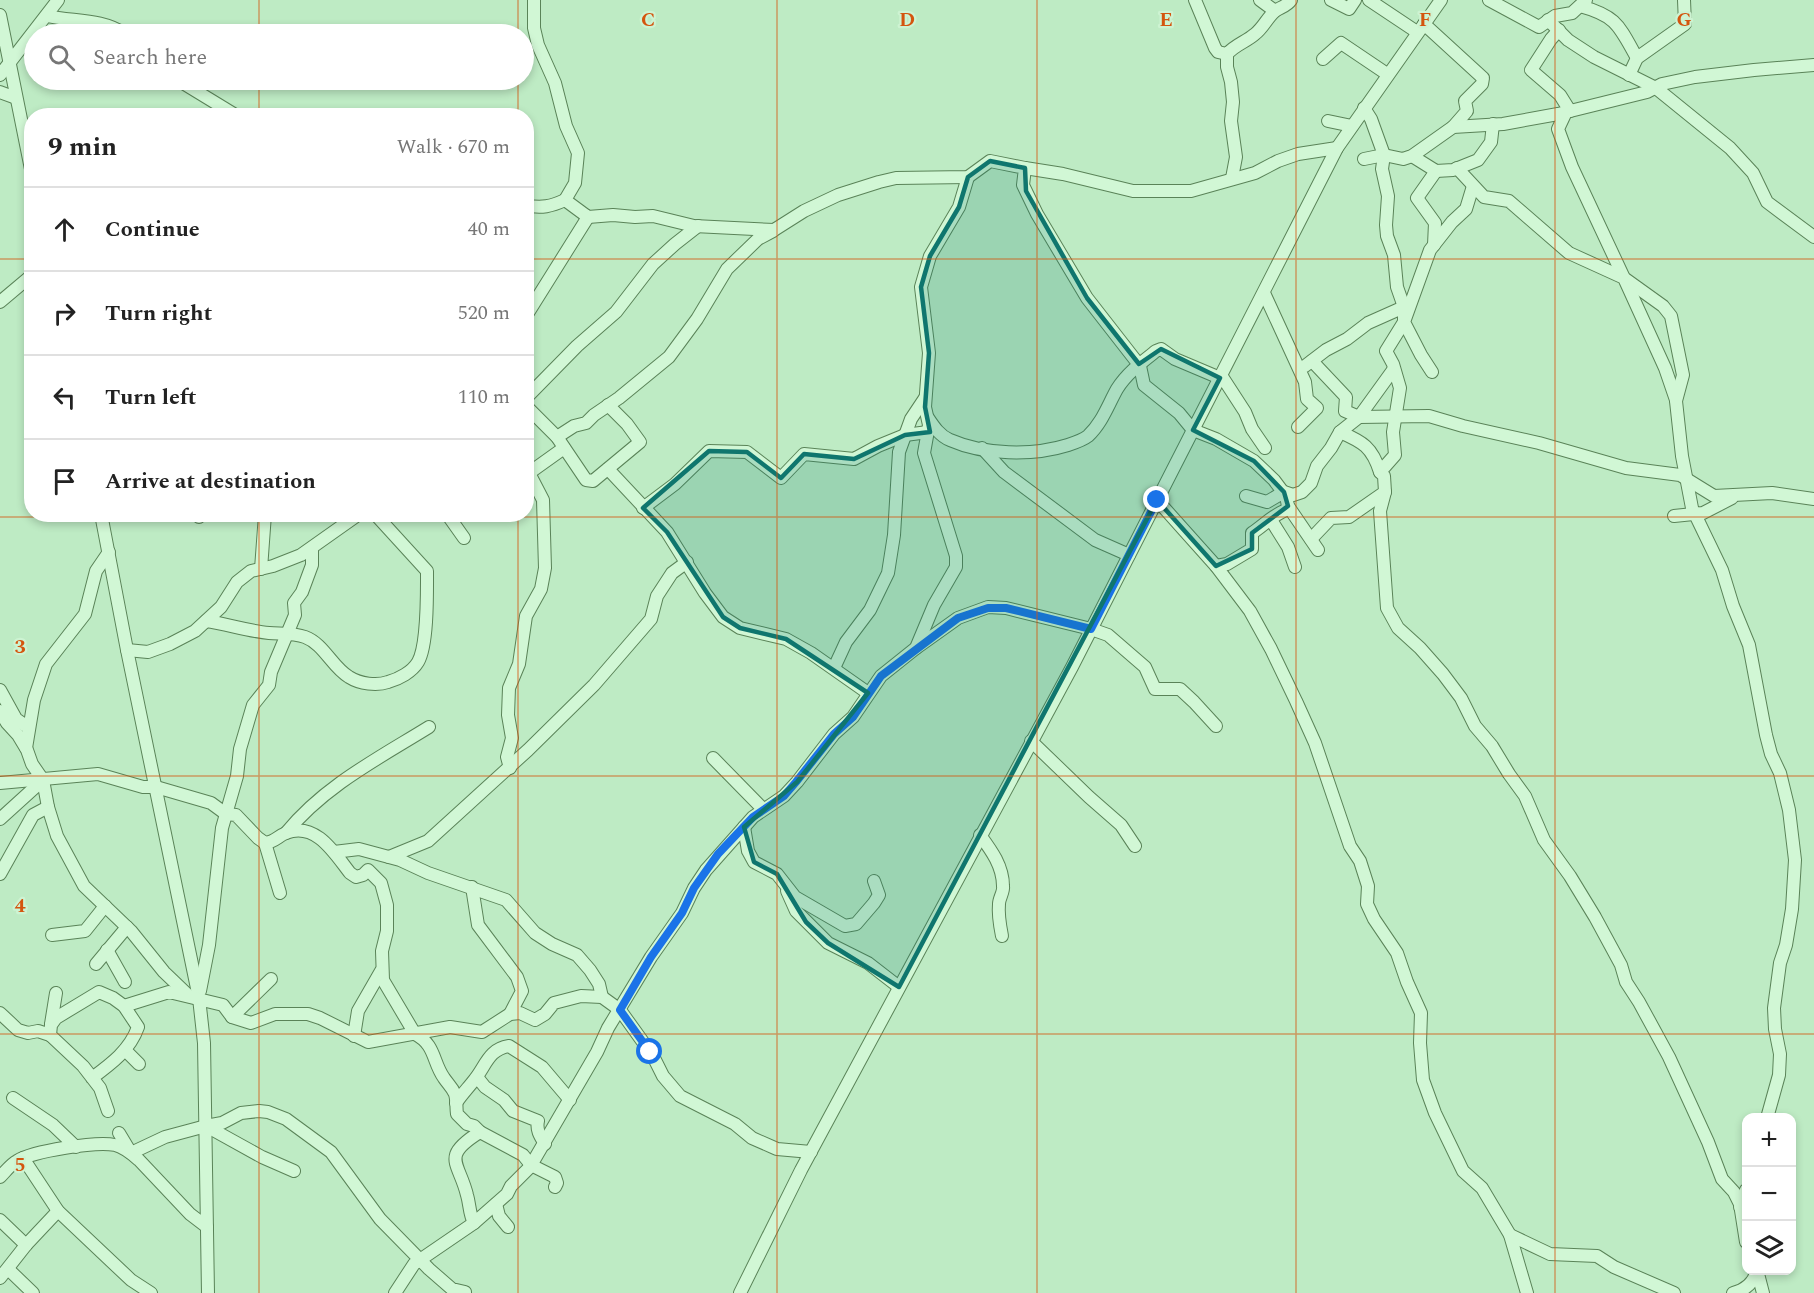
<!DOCTYPE html>
<meta charset="utf-8">
<style>
body{margin:0;font-family:Spectral,serif;background:#f6f6f6;color:#222}
.controls{position:absolute;right:18px;bottom:18px;display:grid;overflow:hidden;border-radius:12px;box-shadow:0 3px 9px #0003}
.controls button{width:54px;height:54px;display:grid;place-items:center;padding:0;border:0;border-bottom:2px solid #e0e0e0;background:#fff;color:#222;font:30px sans-serif}
.stop{position:absolute;width:18px;height:18px;margin:-14px;border:4px solid #1a73e8;border-radius:50%;background:#fff}
.stop.end{background:#1a73e8;border-color:#fff;box-shadow:0 2px 6px #0008}
.list{margin:0;padding:0;list-style:none}
h2{display:flex;justify-content:space-between;align-items:center;height:78px;margin:0;padding:0 24px;font-size:26px}
h2 small{font-size:20px;font-weight:400;color:#767676}
.list li{display:grid;grid-template-columns:39px 1fr auto;gap:18px;align-items:center;box-sizing:border-box;height:84px;padding:0 24px;border-top:2px solid #e0e0e0}
.list b{display:block;font-size:22px;white-space:nowrap}
.list em{font-size:20px;font-style:normal;color:#767676}
.icon{flex:none;width:33px;height:33px;fill:none;stroke:currentColor;stroke-width:2;stroke-linecap:round;stroke-linejoin:round}
.map{position:relative;flex:none;width:1814px;height:1293px;overflow:hidden}
.search{position:absolute;background:#fff;box-shadow:0 3px 9px #0003;left:24px;top:24px;width:510px;height:66px;display:flex;align-items:center;gap:15px;box-sizing:border-box;padding:0 21px;border-radius:33px;color:#767676;font-size:22px}
.panel{position:absolute;background:#fff;box-shadow:0 3px 9px #0003;left:24px;top:108px;width:510px;height:414px;border-radius:24px}
.map>svg:first-child{display:block}
.lines{fill:none;stroke-linecap:round;stroke-linejoin:round}
.minor-casing{stroke:#5a8358;stroke-width:14}
.minor{stroke:#d1f7d5;stroke-width:12}
.route{stroke:#1a73e8;stroke-width:8}
.marked{fill:#0f766e;fill-opacity:0.2;stroke:#0f766e;stroke-width:4.5;stroke-linejoin:round}
.grid{fill:none;stroke:#d4550e;stroke-width:1.5;stroke-opacity:0.55}
.grid-label{font-size:20px;text-anchor:middle;font-weight:bold;fill:#d4550e;stroke:#cdf3d2;stroke-width:4.5;stroke-linejoin:round;paint-order:stroke}
</style>
<div class="map">
<svg width="1814" height="1293" viewBox="0 0 1814 1293">
<rect width="100%" height="100%" fill="#beebc4"/>
<g class="lines">
<defs>
<g id="minor">
<polyline points="534,0 534,28 538,45 555,83 566,126 578,153 575,183 565,200"/>
<path d="M1195,0L1215,48L1218,52L1227,54C1236,44 1246,42 1255,34C1263,28 1267,18 1275,11C1281,7 1287,6 1291,0"/>
<polyline points="1260,0 1275,11"/>
<polyline points="1331,0 1349,9 1355,0"/>
<polyline points="1369,0 1417,32"/>
<polyline points="1489,0 1539,27 1555,16 1572,13 1586,0"/>
<path d="M1580,6C1617,16 1619,26 1637,58"/>
<polyline points="0,15 32,174"/>
<path d="M47,16C74,22 101,18 125,34"/>
<polyline points="1548,20 1568,40 1594,57 1656,88 1730,148 1753,173 1767,202 1814,237"/>
<polyline points="1424,24 1483,78 1482,84 1465,101 1467,111 1453,127"/>
<polyline points="1559,30 1551,39 1531,70 1560,95 1570,111"/>
<polyline points="1227,54 1227,67 1231,82 1233,102 1231,121 1236,157 1232,178"/>
<polyline points="1323,59 1341,43 1387,74"/>
<polyline points="0,75 58,0"/>
<polyline points="1629,75 1637,58 1685,24 1684,0"/>
<polyline points="178,80 237,116"/>
<polyline points="0,92 16,98"/>
<polyline points="1566,112 1558,129 1572,167 1624,278 1663,306 1671,316 1683,375 1676,401 1682,456 1692,508 1722,570 1733,606 1749,645 1766,735 1771,754 1780,773 1789,810 1795,860 1792,909 1786,945 1780,963 1774,1008 1775,1029 1780,1054 1779,1075 1767,1118"/>
<polyline points="1328,121 1352,126"/>
<polyline points="1412,156 1436,171 1453,170 1478,160 1491,142 1493,124"/>
<polyline points="1364,159 1384,155 1403,159 1412,156 1453,127 1503,124 1558,114 1647,92 1662,84 1695,77 1754,70 1814,65"/>
<polyline points="1025,168 1063,174 1133,191 1191,191 1255,173 1278,161 1298,154 1337,148"/>
<polyline points="1457,168 1484,197 1509,201 1569,253 1624,278 1665,368 1676,400"/>
<path d="M526,205C541,209 552,206 565,200L588,217L613,215L635,217L653,216L694,226L774,230L804,211L838,195L879,182L896,178L968,177L990,161L1025,168L1023,185L1037,214L1087,298L1140,366L1144,385L1179,413L1193,430L1216,439L1254,461L1274,480L1286,496L1288,506L1318,550"/>
<polyline points="1434,245 1435,223 1417,198 1436,171"/>
<polyline points="1264,293 1305,382 1307,399 1317,408 1298,427"/>
<polyline points="0,302 32,275"/>
<polyline points="526,316 588,217"/>
<polyline points="1312,361 1346,397 1345,411 1359,417 1429,416 1463,426 1539,443 1626,468 1680,475 1714,496 1772,493 1814,499"/>
<polyline points="1305,366 1326,350 1347,339 1368,323 1404,307"/>
<polyline points="1432,372 1421,355 1404,322 1430,250 1452,222 1466,209 1473,186"/>
<polyline points="1221,375 1245,412 1252,429 1265,448"/>
<polyline points="526,398 577,346 616,312 653,264 675,244 698,226"/>
<polyline points="526,406 557,437 586,480 593,481 640,442 627,424 608,405"/>
<path d="M928,418C934,427 940,436 950,440C984,455 1033,456 1068,445C1074,443 1083,440 1088,436C1102,423 1108,405 1117,389C1127,373 1142,362 1156,351L1161,349L1175,359L1220,378"/>
<path d="M1340,432C1363,442 1372,447 1380,472"/>
<polyline points="557,437 574,426 586,423 594,415 619,398 669,357 697,319 727,269 758,239 773,231"/>
<polyline points="982,448 1004,472 1095,540 1129,555"/>
<polyline points="608,469 667,532 705,593 723,617 740,628 786,639 811,653 868,693"/>
<polyline points="1385,492 1380,511 1387,608 1398,628 1420,648 1443,674 1461,698 1475,726 1492,746 1509,774 1525,796 1544,840 1570,876 1595,917 1621,965 1626,982 1639,1002 1669,1057 1708,1142 1722,1179 1734,1192 1740,1204 1746,1242"/>
<polyline points="1246,496 1267,502 1284,492 1293,495 1302,492 1311,483 1317,466 1331,448 1340,432 1359,417 1393,370"/>
<polyline points="1157,500 1216,566 1250,611 1271,649 1296,701 1315,743 1350,846 1360,861 1368,886 1367,904 1374,919 1397,953 1407,982 1421,1013 1420,1043 1423,1080 1435,1113 1463,1171 1482,1188 1510,1235 1527,1293"/>
<polyline points="643,508 675,484 709,451 747,452 781,478 804,454 854,459 878,446 905,435 928,432"/>
<polyline points="101,514 127,650 199,998 204,1043 208,1293"/>
<polyline points="199,514 199,517"/>
<polyline points="447,514 464,538"/>
<polyline points="1674,516 1703,513 1732,498"/>
<polyline points="1271,520 1288,547 1295,567"/>
<polyline points="1311,539 1331,518 1349,517 1385,492 1384,476 1380,472 1395,455 1393,432 1400,388 1393,364 1386,351 1404,322 1404,307 1397,287 1394,255 1387,236 1386,225 1388,196 1382,169 1384,155 1371,119 1364,108"/>
<path d="M1216,566L1227,564L1252,549V533C1263,526 1273,515 1286,510L1288,506"/>
<polyline points="261,569 265,514"/>
<path d="M206,621C227,624 248,631 269,633C281,634 294,633 305,637C324,644 332,667 349,677C360,684 377,686 388,682C399,679 412,672 418,662C428,645 427,592 427,571L375,514"/>
<polyline points="916,648 958,618 988,607 1006,608 1091,629 1108,635 1145,667 1155,689 1180,689 1194,702 1216,726"/>
<polyline points="127,650 148,652 170,644 195,631 221,607 237,582 251,571 273,566 301,555 359,514"/>
<polyline points="834,668 846,642 870,610 888,573 894,535 899,452 911,419 925,398"/>
<polyline points="0,690 16,719 29,728"/>
<polyline points="0,711 7,723 18,735 27,750 32,764 43,780 48,807 57,836 84,886 131,931 164,972 188,995"/>
<polyline points="1031,741 1089,797 1121,825 1135,846"/>
<polyline points="26,748 34,700 46,664 85,614 96,571 109,552"/>
<polyline points="713,758 763,809"/>
<polyline points="510,768 507,757 512,738 508,715 509,688 519,664 526,616 541,589 545,568 543,500 529,473 564,448"/>
<path d="M0,783L98,774L143,787H156L211,803L226,814L236,815L258,838L265,843C275,842 278,836 286,833C316,821 335,854 350,873L356,877L363,875L368,870L381,883L387,905V931L382,951L383,980L415,1034C436,1045 432,1061 444,1078C448,1084 452,1087 455,1094C457,1100 456,1107 457,1114L467,1124L474,1126L480,1132C440,1157 459,1162 467,1195C470,1205 469,1213 474,1223L507,1194L511,1186L530,1167L597,1052L608,1028L651,957L682,913L694,888L706,870L753,817L784,796L797,782L834,734L853,717L881,676L916,648L934,605L956,567V556L924,453L929,425L925,407L929,353L921,287L930,256L959,207L968,177"/>
<polyline points="0,819 43,780"/>
<polyline points="744,827 748,851 754,862 777,874 795,897 845,926 856,924 874,903 879,895 874,881"/>
<path d="M286,833C324,786 379,758 429,727"/>
<path d="M980,835C991,850 1003,866 1003,886C1004,892 999,898 999,904C998,914 1000,926 1002,936"/>
<polyline points="265,843 280,893"/>
<polyline points="334,852 359,849 400,860 428,873 506,900 535,933 552,944 577,955 590,970 599,984 602,997"/>
<polyline points="389,857 428,841 528,750 594,685 651,619 657,596 672,573 687,562"/>
<polyline points="0,874 33,815 48,807"/>
<polyline points="472,887 478,925 517,977 522,991 510,1014"/>
<polyline points="787,891 796,911 828,943 868,963 899,987"/>
<polyline points="52,935 85,931 105,906"/>
<polyline points="107,950 125,982"/>
<polyline points="96,964 127,927"/>
<polyline points="200,991 209,945 222,828 237,776 240,749 253,705 269,685 271,672 295,615 294,603 302,592 312,565 312,548"/>
<polyline points="124,1006 169,992 223,1005 232,1017 251,1023 275,1014 308,1014 320,1018 368,1042 450,1027 482,1032 510,1014 520,1013 535,1020 545,1014 554,1003 581,996 602,997 620,1010 653,1056 663,1076 680,1096 735,1124 752,1138 777,1149 811,1152"/>
<polyline points="0,1013 18,1030 28,1033 38,1031 50,1035"/>
<polyline points="232,1017 271,979"/>
<polyline points="51,1024 56,993"/>
<polyline points="354,1036 358,1011 381,971"/>
<polyline points="125,1050 139,1064"/>
<path d="M477,1077L485,1087L504,1100L513,1111L538,1121C536,1130 540,1136 545,1144"/>
<path d="M92,1078C111,1064 130,1050 138,1027L124,1006L113,998L99,992L56,1018L51,1025L50,1035L83,1066L100,1088L108,1111"/>
<polyline points="13,1098 53,1125 76,1147"/>
<path d="M456,1103C462,1094 469,1087 475,1079C486,1065 489,1049 509,1046L542,1067L570,1100"/>
<polyline points="480,1132 523,1155 531,1165 555,1177 557,1183 555,1187"/>
<polyline points="119,1133 131,1153 165,1137 206,1126"/>
<polyline points="23,1158 58,1211 131,1280 151,1293"/>
<polyline points="294,1171 262,1157 206,1126 222,1123 241,1113 259,1111 268,1112 286,1119 331,1152 380,1219 429,1269 452,1289 465,1292"/>
<path d="M0,1177C5,1172 11,1164 17,1161C33,1151 97,1141 115,1145C124,1147 132,1154 139,1160L190,1214L207,1227"/>
<polyline points="496,1204 499,1216 508,1227"/>
<polyline points="1740,1207 1746,1190"/>
<polyline points="0,1220 26,1245"/>
<polyline points="1510,1235 1550,1254 1597,1256 1614,1267 1674,1293"/>
<polyline points="8,1269 33,1293"/>
<polyline points="1757,1270 1763,1293"/>
<polyline points="0,1278 26,1245 58,1211"/>
<polyline points="395,1293 414,1264 474,1223"/>
<polyline points="740,1293 801,1170 1072,667 1337,148 1441,0"/>
<path d="M1733,1293C1745,1290 1754,1283 1757,1270"/>
</g>
</defs>
<!-- minor casing -->
<use href="#minor" class="minor-casing"/>
<!-- minor -->
<use href="#minor" class="minor"/>
</g>
<g class="lines">
<!-- route -->
<polyline class="route" points="650,1052 620,1010 651,957 682,913 694,888 718,854 753,817 784,796 796,782 834,734 853,717 881,676 958,618 988,608 1006,608 1091,629 1157,500"/>
</g>
<!-- marked area -->
<path class="marked" d="M990,161L1025,168L1026,191L1087,298L1139,364L1161,349L1220,378L1193,430L1254,461L1284,492L1288,506L1252,533V549L1216,566L1157,500L899,987L828,943L806,922L777,874L754,862L744,827L797,782L868,693L786,639L740,628L723,617L667,532L643,508L709,451L747,452L781,478L804,454L854,459L905,435L930,432L925,407L929,353L921,287L930,256L959,207L968,177Z"/>
<!-- grid -->
<path class="grid" d="M259,0V34M518,0V34M777,0V1293M1037,0V1293M1296,0V1293M1555,0V1293M259,80V116M518,80V116M0,259H32M526,259H1814M259,514V1293M518,514V1293M0,517H1814M0,776H1814M0,1034H1814"/>
<g class="grid-label">
<text x="648" y="26">C</text>
<text x="907" y="26">D</text>
<text x="1166" y="26">E</text>
<text x="1425" y="26">F</text>
<text x="1684" y="26">G</text>
<text x="20" y="653">3</text>
<text x="20" y="912">4</text>
<text x="20" y="1171">5</text>
</g>
</svg>
<div class="controls">
<button>+</button>
<button>−</button>
<button><svg class="icon" aria-label="layers" viewBox="0 0 24 24"><path d="M12 4l9 5-9 5-9-5zM3 14l9 5 9-5"/></svg></button>
</div>
<div class="stop" style="left:650px;top:1052px"></div>
<div class="stop end" style="left:1157px;top:500px"></div>
<div class="search"><svg class="icon" aria-label="search" viewBox="0 0 24 24"><circle cx="10" cy="10" r="6"/><path d="M15 15l6 6"/></svg>Search here</div>
<section class="panel">
<h2>9 min<small>Walk · 670 m</small></h2>
<ul class="list">
<li><svg class="icon" aria-label="ahead" viewBox="0 0 24 24"><path d="M12 20V5M6 11l6-6 6 6"/></svg><div><b>Continue</b></div><em>40 m</em></li>
<li><svg class="icon" aria-label="right" viewBox="0 0 24 24"><path d="M7 20v-9h11M14 6l5 5-5 5"/></svg><div><b>Turn right</b></div><em>520 m</em></li>
<li><svg class="icon" aria-label="left" viewBox="0 0 24 24"><path d="M17 20v-9H6M10 6l-5 5 5 5"/></svg><div><b>Turn left</b></div><em>110 m</em></li>
<li><svg class="icon" aria-label="arrive" viewBox="0 0 24 24"><path d="M6 21V4h12l-3 4 3 4H6"/></svg><div><b>Arrive at destination</b></div></li>
</ul>
</section>
</div>
